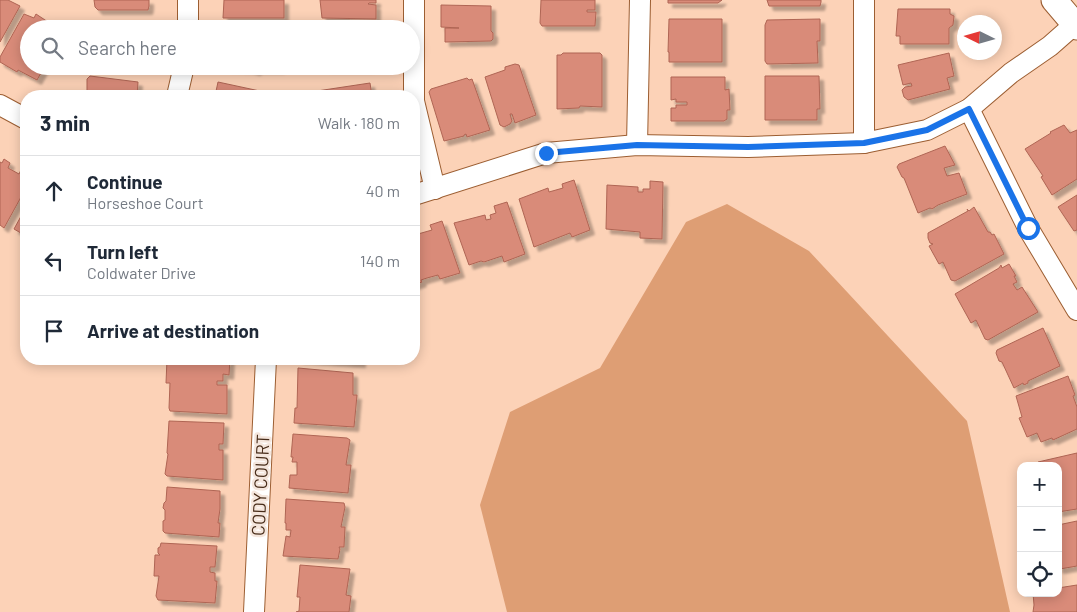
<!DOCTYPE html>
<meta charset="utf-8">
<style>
body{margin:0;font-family:Barlow,sans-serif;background:#f6f6f7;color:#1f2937}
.controls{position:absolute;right:15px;bottom:15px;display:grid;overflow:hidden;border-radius:10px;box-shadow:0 2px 12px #0003}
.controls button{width:45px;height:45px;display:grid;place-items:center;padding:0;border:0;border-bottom:1px solid #e0e1e3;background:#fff;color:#1f2937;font:25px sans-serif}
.compass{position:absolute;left:957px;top:15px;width:45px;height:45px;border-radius:50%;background:#fff;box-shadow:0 2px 12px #0003;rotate:275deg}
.stop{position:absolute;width:15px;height:15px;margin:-11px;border:4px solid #1a73e8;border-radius:50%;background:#fff}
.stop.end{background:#1a73e8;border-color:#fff;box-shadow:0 1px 5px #0008}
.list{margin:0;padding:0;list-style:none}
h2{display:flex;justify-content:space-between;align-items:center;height:65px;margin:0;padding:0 20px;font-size:21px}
h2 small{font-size:16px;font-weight:400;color:#747a83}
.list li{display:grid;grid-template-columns:32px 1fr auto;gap:15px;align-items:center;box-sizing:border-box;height:70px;padding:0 20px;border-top:1px solid #e0e1e3}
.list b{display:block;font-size:19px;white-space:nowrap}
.list p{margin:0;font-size:16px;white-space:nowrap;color:#747a83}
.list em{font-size:16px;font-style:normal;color:#747a83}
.icon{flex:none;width:28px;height:28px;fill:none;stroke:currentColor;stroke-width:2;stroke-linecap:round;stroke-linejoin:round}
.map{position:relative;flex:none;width:1077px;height:612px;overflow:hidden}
.search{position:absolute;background:#fff;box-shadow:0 2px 12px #0003;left:20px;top:20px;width:400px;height:55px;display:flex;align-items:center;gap:12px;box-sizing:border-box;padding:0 18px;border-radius:28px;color:#747a83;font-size:19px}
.panel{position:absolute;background:#fff;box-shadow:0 2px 12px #0003;left:20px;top:90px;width:400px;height:275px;border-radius:20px}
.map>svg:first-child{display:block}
.green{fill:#de9e74}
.building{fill:#d98b79;stroke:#af6554;filter:url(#shadow)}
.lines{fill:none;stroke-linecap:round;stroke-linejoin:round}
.minor-casing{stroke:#9c5e32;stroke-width:22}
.tertiary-casing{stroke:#9c5e32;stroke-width:27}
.minor{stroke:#fff;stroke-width:20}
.tertiary{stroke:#fff;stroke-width:25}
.route{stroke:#1a73e8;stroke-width:6}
.labels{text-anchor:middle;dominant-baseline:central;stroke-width:5;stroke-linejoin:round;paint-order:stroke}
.street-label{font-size:18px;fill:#472c19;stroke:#f4e6dd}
</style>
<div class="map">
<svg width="1077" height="612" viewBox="0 0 1077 612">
<defs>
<filter id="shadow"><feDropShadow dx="4.5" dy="4.5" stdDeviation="1" flood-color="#0004"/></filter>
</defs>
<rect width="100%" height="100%" fill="#fcd2b7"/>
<!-- green -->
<polygon class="green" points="727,204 809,251 967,421 1010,612 507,612 480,505 510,412 600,368 686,222"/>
<!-- building -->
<g class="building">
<polygon points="0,0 8,0 20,6 0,42"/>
<polygon points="94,0 149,0 149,6 148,10 98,10 95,7"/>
<polygon points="224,0 284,0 284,18 223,18"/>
<polygon points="320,0 376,0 376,3 369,3 368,4 376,5 376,19 322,18"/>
<polygon points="541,0 595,0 595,10 587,10 587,12 596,12 595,26 542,26 540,23"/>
<polygon points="668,0 722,0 718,3 668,3"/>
<polygon points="767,0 821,0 821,2 820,6 769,6"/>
<polygon points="441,5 491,6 491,31 493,33 493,39 491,41 445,42 445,28 459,28 441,27"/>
<polygon points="898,9 950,9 950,14 954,16 953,25 949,28 949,44 900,44 900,36 896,36"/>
<polygon points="24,14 34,18 36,14 54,26 53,28 55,29 29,29 29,66 45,66 37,80 18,70 17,72 0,62 0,57"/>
<polygon points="669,19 722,19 722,62 669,62 669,52 668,52"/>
<polygon points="820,19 820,41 817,41 818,63 767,64 765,61 765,25 767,20"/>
<polygon points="563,53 600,53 602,55 602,107 580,106 579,108 557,109 557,55 561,55"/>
<polygon points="949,53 954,76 947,78 950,89 908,100 904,97 902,90 905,87 912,86 911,83 903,85 898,65"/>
<polygon points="515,64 519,65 536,115 515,123 512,114 510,114 512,121 510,124 504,127 500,125 485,77 505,70 505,67"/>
<polygon points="226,66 280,66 280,69 258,69 256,71 249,69 226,68"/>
<polygon points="323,66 370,66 370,68 325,68"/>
<polygon points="90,76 138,82 137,96 87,96 87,79"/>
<polygon points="765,76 819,76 820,109 817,109 817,120 765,120"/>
<polygon points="671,77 725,77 725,90 729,89 730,110 727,110 727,119 724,121 671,121 671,108 676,108 676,105 687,105 687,102 676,102 676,99 671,100"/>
<polygon points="467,78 469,80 472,79 490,130 467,137 466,134 464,135 464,136 444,141 429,92 431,89"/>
<polygon points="218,82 269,93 271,96 215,96"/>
<polygon points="370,83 372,96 316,96 317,91"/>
<polygon points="1064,125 1070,133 1077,130 1077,179 1052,195 1041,177 1043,176 1025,149 1051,133 1050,132"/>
<polygon points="945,146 955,165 944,168 947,176 959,173 967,194 938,205 932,209 930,208 918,213 904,178 902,177 897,167 899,164"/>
<polygon points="4,159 10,163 8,168 19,174 22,168 26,171 26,188 4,228 0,225 0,162 2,163"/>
<polygon points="574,180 590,230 572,237 570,233 534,247 519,199 548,188 549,192 563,188 562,184"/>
<polygon points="650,181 663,182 662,239 640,238 640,232 606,229 607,185 638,187 638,192 643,192 643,189 650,189"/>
<polygon points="1077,195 1077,230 1074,231 1058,207"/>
<polygon points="507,202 525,254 504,262 502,256 484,262 481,261 469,265 454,223 485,215 486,220 491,219 490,215 496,213 494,206"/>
<polygon points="26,207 26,236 14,229"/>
<polygon points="974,207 988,232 990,232 992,235 994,234 1004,254 955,281 951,280 943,262 939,264 929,246 933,244 930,243 928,238 928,233 968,211 967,209 969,211"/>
<polygon points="442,221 460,273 440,279 438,275 427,278 421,280 422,282 414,285 414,231 416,230 418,234 432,230 430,225"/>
<polygon points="1009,264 1016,276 1014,276 1017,282 1013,284 1017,290 1022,287 1038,312 988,340 985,339 976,320 971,323 955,294 999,268 1001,265 1002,268"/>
<polygon points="1043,328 1060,366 1028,381 1028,383 1024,385 1023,383 1014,388 1002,362 999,361 996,353 997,350"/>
<polygon points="167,359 230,359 229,375 223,374 223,381 217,381 217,385 227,385 227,414 170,411 169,408 170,383 166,383"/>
<polygon points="299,359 361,359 361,363"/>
<polygon points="298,368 353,373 353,395 357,395 354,427 294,423 295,408 297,408"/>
<polygon points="1068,376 1075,395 1073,396 1077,407 1077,429 1053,440 1052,438 1041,442 1037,433 1027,437 1019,418 1022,417 1016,396"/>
<polygon points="169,421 224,423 223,444 219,444 219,450 223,450 223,480 167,476 165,474 168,454 167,453"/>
<polygon points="293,434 347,438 350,440 346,465 351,465 348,493 289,488 290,475 297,475 297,462 292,462 293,457 291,457"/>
<polygon points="1077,453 1077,509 1058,512 1058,466 1038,466 1038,462"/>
<polygon points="167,487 220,491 220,509 218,523 220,523 219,537 165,533 163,531 163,521 165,520 165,510 163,508 164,503 166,501"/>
<polygon points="286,499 344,503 345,507 341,527 345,527 344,547 339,547 340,549 338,559 283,556 286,536 290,537 291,530 286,530 286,523 285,523"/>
<polygon points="1077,521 1077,566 1060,569 1058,568 1058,525"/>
<polygon points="161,543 217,546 215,567 210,567 210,572 215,573 215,581 217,581 215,603 158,600 156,596 159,576 154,576 155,555 160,555 158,553 158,548 160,547"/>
<polygon points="300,565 350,569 346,595 351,596 349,612 296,612 299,611 300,597 297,597"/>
<polygon points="1077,585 1077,612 1033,612 1034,605 1033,593 1058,593 1058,588"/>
</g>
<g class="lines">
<defs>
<g id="minor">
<polyline points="188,0 188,29"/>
<polyline points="414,0 414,101 435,189"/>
<polyline points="864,0 864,143"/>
<polyline points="177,96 184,66"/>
<polyline points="0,105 26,119"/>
<polyline points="969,109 1028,228 1077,310"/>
<polyline points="637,145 640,0"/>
<polyline points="414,195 546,153 637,145 748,147 864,143 927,130 969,109 1011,73 1050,46 1075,24"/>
<polyline points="254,612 266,359"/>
</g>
<polyline id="tertiary" points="1054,0 1077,27"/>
</defs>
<!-- minor casing -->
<use href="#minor" class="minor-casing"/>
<!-- tertiary casing -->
<use href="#tertiary" class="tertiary-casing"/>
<!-- minor -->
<use href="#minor" class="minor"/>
<!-- tertiary -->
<use href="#tertiary" class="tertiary"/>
</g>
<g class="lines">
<!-- route -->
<polyline class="route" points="546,153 637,145 748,147 864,143 927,130 969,109 1028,228"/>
</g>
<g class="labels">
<!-- street labels -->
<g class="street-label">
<text transform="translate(260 485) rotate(-87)">CODY COURT</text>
</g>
</g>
</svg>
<div class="controls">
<button>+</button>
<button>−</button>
<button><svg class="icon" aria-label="locate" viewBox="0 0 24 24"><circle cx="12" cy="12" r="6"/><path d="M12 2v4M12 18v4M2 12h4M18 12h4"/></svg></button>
</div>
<svg class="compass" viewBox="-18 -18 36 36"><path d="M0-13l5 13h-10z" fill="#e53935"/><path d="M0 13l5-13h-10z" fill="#747a83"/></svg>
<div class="stop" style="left:1028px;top:228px"></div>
<div class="stop end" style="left:546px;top:153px"></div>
<div class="search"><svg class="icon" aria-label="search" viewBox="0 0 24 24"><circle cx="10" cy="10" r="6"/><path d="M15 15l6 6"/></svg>Search here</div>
<section class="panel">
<h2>3 min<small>Walk · 180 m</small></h2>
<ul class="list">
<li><svg class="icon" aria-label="ahead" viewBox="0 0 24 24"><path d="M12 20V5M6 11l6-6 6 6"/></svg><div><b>Continue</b><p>Horseshoe Court</p></div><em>40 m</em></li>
<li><svg class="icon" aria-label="left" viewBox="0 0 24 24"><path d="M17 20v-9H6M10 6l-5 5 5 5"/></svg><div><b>Turn left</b><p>Coldwater Drive</p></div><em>140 m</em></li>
<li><svg class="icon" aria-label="arrive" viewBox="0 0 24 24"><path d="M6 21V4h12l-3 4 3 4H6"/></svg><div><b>Arrive at destination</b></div></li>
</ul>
</section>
</div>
